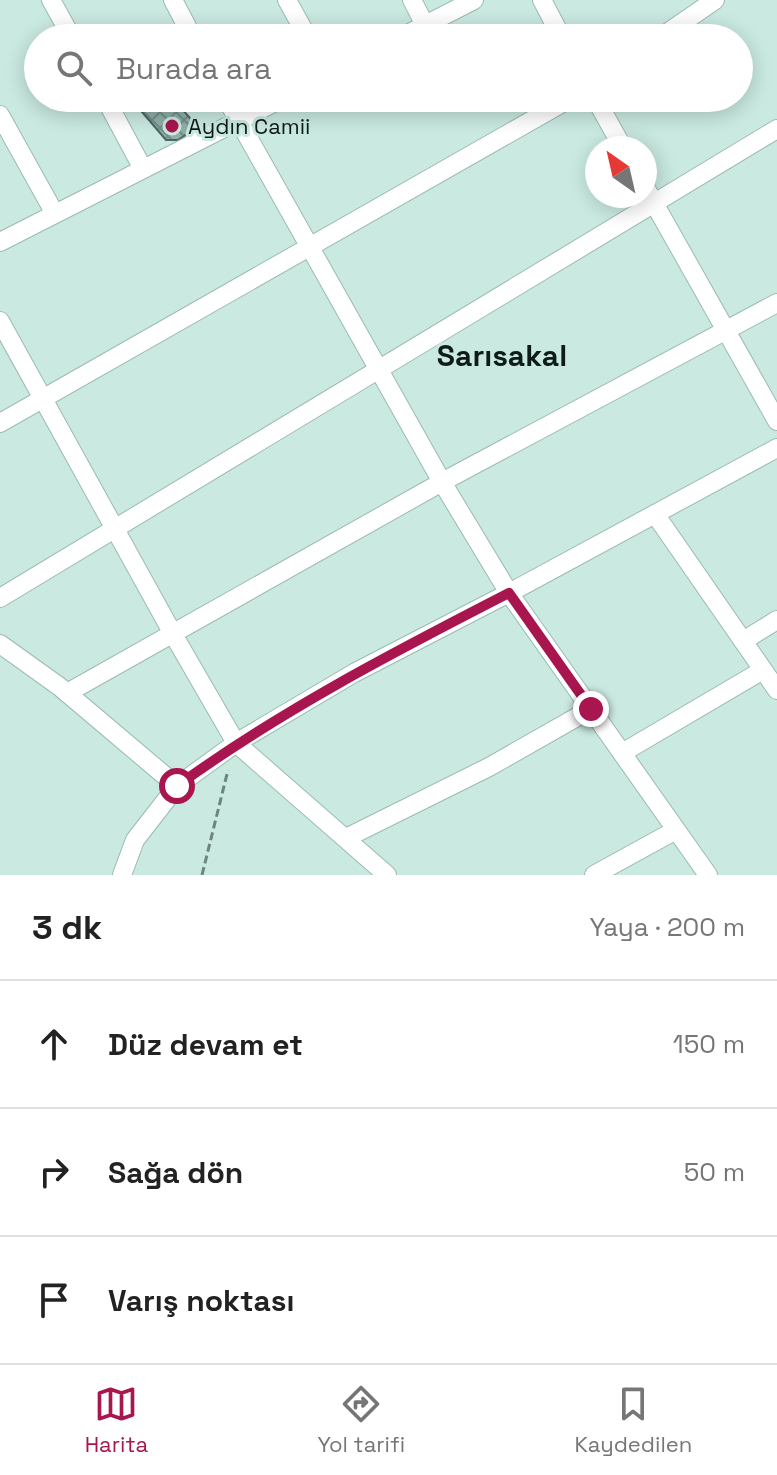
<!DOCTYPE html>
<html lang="tr">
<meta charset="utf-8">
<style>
body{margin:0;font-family:"Space Grotesk",sans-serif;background:#f6f6f6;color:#222}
.compass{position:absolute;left:585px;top:136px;width:72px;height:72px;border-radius:50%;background:#fff;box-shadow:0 4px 20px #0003;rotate:326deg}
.stop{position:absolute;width:24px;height:24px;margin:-18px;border:6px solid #a8154f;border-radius:50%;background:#fff}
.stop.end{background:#a8154f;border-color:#fff;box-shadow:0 2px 8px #0008}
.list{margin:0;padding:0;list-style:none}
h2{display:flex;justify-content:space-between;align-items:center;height:104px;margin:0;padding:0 32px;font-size:34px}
h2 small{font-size:26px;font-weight:400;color:#767676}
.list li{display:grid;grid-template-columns:52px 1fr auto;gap:24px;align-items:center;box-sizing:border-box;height:128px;padding:0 32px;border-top:2px solid #e0e0e0}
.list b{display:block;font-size:30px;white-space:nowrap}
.list em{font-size:26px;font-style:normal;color:#767676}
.icon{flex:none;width:44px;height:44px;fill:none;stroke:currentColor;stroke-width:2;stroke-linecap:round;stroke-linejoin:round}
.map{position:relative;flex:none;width:777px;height:875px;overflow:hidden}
.search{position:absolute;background:#fff;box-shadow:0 4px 20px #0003;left:24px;right:24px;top:24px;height:88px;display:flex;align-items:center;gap:20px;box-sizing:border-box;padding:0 28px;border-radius:44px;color:#767676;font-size:30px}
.sheet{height:488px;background:#fff}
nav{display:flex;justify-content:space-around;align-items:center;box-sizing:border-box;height:112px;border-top:2px solid #e0e0e0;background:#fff;font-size:22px;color:#767676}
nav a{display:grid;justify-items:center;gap:4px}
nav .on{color:#a8154f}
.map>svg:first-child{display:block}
.building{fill:url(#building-cross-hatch);stroke:#496660;stroke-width:2}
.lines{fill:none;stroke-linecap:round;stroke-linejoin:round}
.minor-casing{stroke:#9bbab3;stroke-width:20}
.path{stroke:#6e857f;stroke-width:3;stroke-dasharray:8 4;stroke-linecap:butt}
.minor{stroke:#fff;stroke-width:18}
.route{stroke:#a8154f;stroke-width:10}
.poi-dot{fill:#a8154f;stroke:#c9e9e1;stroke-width:3}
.labels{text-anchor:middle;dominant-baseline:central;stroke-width:6;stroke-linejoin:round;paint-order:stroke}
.poi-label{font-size:22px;fill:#0f1b18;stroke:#c9e9e1;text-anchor:start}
.district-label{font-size:30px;font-weight:bold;fill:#0f1b18;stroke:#c9e9e1}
</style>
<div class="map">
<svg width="777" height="875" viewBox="0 0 777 875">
<defs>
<pattern id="building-cross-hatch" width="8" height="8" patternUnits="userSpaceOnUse" patternTransform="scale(2)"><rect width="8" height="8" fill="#90afa8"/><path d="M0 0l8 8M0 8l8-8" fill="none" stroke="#748e88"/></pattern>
</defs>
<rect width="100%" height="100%" fill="#c9e9e1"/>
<!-- building -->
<polygon class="building" points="130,98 172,98 191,119 190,132 178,140 166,140"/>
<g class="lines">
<defs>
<g id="minor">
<polyline points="51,0 72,38"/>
<polyline points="173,0 193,38"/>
<polyline points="287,0 308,38"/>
<polyline points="412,0 425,25"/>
<polyline points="542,0 562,38"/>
<polyline points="400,38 474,0"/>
<polyline points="660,38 715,0"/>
<polyline points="105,98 143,169"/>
<polyline points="226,98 442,482 509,593 708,875"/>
<polyline points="595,98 623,148"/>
<polyline points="0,115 55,214"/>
<polyline points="645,187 777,421"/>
<polyline points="0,242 283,98"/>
<polyline points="0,321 173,634 236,743 387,875"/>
<polyline points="0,423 571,98"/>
<polyline points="655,514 777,690"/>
<polyline points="0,598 777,129"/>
<polyline points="743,641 777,620"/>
<polyline points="0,644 60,687 177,786"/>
<polyline points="67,693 442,482 777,303"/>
<polyline points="622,753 763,670"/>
<polyline points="346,838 489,767 591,709"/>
<polyline points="122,875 135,840 177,786 236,743 354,673 509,593 777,448"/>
<polyline points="594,875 676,830"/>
</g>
</defs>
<!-- minor casing -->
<use href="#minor" class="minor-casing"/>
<!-- path -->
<polyline class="path" points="202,875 228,770"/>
<!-- minor -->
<use href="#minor" class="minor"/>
</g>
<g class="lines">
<!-- route -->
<path class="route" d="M177,786C282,710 394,652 509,593L591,709"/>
</g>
<!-- markers -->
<circle class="poi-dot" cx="172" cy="126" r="8"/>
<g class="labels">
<!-- poi labels -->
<g class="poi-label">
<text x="188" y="126">Aydın Camii</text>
</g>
<!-- district labels -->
<g class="district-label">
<text x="502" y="355">Sarısakal</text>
</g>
</g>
</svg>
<svg class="compass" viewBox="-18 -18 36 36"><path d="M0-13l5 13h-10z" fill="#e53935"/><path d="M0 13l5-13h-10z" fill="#767676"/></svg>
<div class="stop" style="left:177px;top:786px"></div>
<div class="stop end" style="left:591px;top:709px"></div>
<div class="search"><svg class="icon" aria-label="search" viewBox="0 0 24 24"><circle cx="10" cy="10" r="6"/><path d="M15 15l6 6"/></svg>Burada ara</div>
</div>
<section class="sheet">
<h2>3 dk<small>Yaya · 200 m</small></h2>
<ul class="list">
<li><svg class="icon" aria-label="ahead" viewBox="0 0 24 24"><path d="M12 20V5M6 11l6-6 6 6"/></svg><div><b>Düz devam et</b></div><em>150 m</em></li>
<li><svg class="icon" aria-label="right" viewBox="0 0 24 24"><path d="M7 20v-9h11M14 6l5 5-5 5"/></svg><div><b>Sağa dön</b></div><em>50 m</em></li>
<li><svg class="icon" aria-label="arrive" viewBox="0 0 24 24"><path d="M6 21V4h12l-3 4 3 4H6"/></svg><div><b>Varış noktası</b></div></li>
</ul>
</section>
<nav>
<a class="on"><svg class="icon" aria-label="map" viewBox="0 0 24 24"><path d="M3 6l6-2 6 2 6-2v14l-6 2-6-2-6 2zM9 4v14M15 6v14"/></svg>Harita</a>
<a><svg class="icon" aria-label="directions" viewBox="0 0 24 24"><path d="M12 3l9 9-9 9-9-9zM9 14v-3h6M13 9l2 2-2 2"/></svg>Yol tarifi</a>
<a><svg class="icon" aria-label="saved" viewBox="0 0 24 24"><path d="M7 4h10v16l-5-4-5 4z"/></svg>Kaydedilen</a>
</nav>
